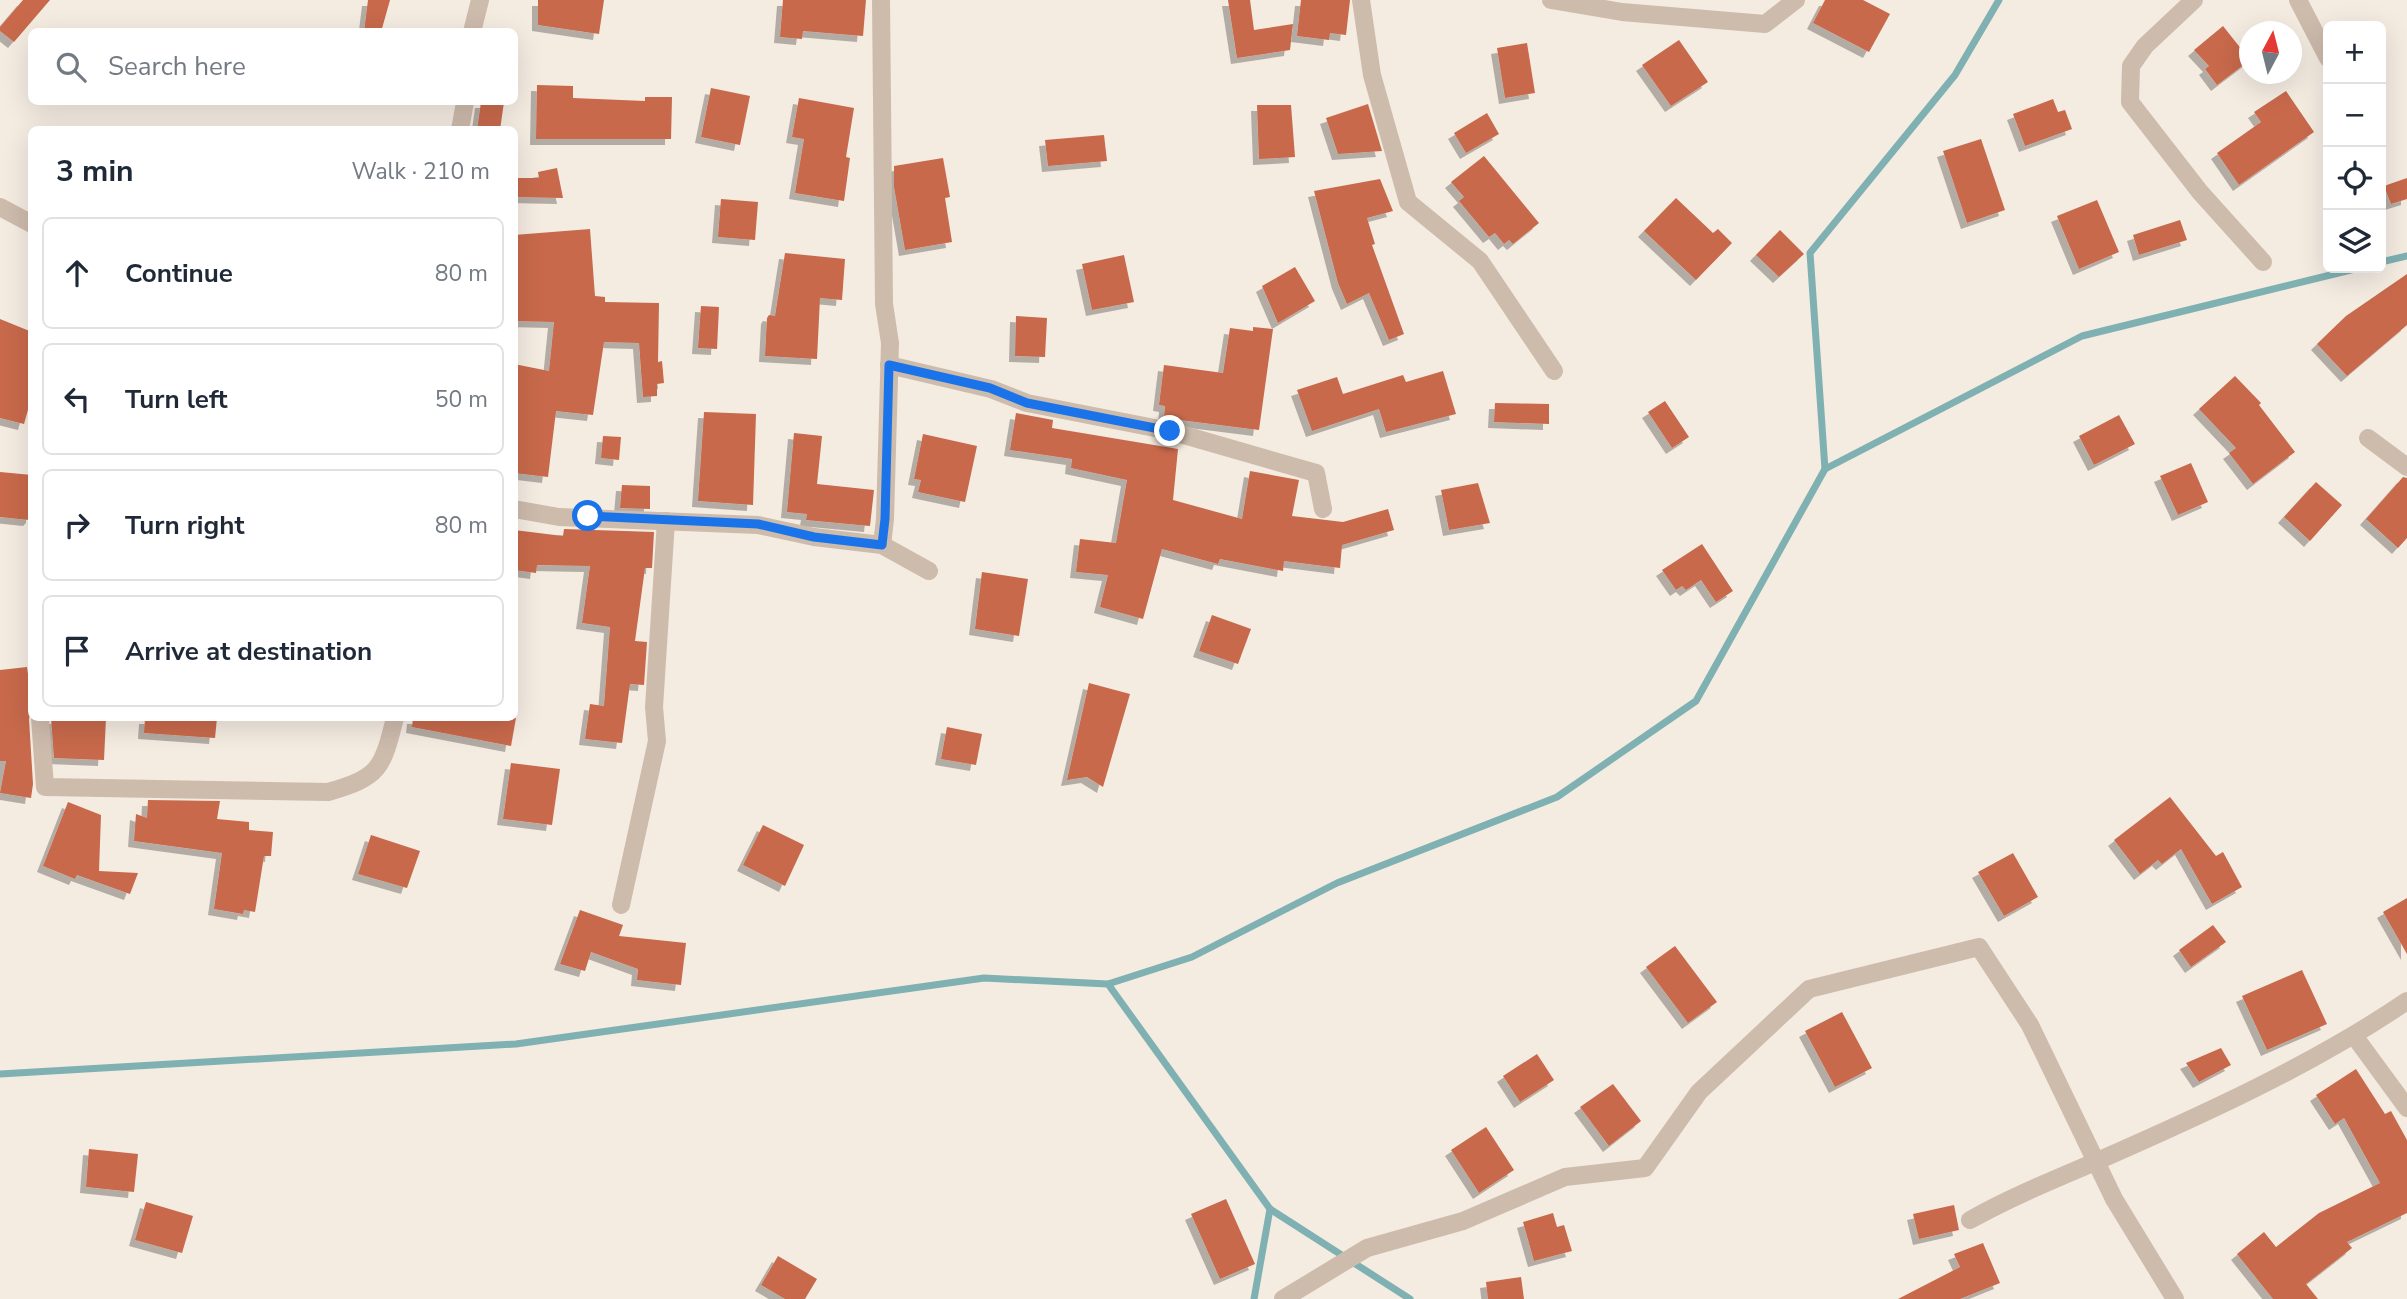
<!DOCTYPE html>
<meta charset="utf-8">
<style>
body{margin:0;font-family:"Nunito Sans",sans-serif;background:#f6f6f7;color:#1f2937}
.controls{position:absolute;right:21px;top:21px;display:grid;overflow:hidden;border-radius:10px;box-shadow:0 7px 28px #0002}
.controls button{width:63px;height:63px;display:grid;place-items:center;padding:0;border:0;border-bottom:2px solid #e0e1e3;background:#fff;color:#1f2937;font:35px sans-serif}
.compass{position:absolute;left:2239px;top:21px;width:63px;height:63px;border-radius:50%;background:#fff;box-shadow:0 7px 28px #0002;rotate:7deg}
.stop{position:absolute;width:21px;height:21px;margin:-16px;border:5px solid #1a73e8;border-radius:50%;background:#fff}
.stop.end{background:#1a73e8;border-color:#fff;box-shadow:0 2px 7px #0008}
.list{margin:0;padding:0;list-style:none}
h2{display:flex;justify-content:space-between;align-items:center;height:91px;margin:0;padding:0 28px;font-size:30px}
h2 small{font-size:23px;font-weight:400;color:#747a83}
.list li{display:grid;grid-template-columns:46px 1fr auto;gap:21px;align-items:center;box-sizing:border-box;height:112px;margin:0 14px 14px;padding:0 14px;border:2px solid #e0e1e3;border-radius:10px}
.list b{display:block;font-size:26px;white-space:nowrap}
.list em{font-size:23px;font-style:normal;color:#747a83}
.icon{flex:none;width:38px;height:38px;fill:none;stroke:currentColor;stroke-width:2;stroke-linecap:round;stroke-linejoin:round}
.map{position:relative;flex:none;width:2407px;height:1299px;overflow:hidden}
.search{position:absolute;background:#fff;box-shadow:0 7px 28px #0002;left:28px;top:28px;width:490px;height:77px;display:flex;align-items:center;gap:18px;box-sizing:border-box;padding:0 24px;border-radius:10px;color:#747a83;font-size:26px}
.panel{position:absolute;background:#fff;box-shadow:0 7px 28px #0002;left:28px;top:126px;width:490px;height:595px;border-radius:10px}
.map>svg:first-child{display:block}
.lines{fill:none;stroke-linecap:round;stroke-linejoin:round}
.stream{stroke:#7fb0b2;stroke-width:7}
.building{fill:#c8694b;filter:url(#shadow)}
.minor{stroke:#cdbbac;stroke-width:18}
.route{stroke:#1a73e8;stroke-width:9}
</style>
<div class="map">
<svg width="2407" height="1299" viewBox="0 0 2407 1299">
<defs>
<filter id="shadow"><feDropShadow dx="-6" dy="6" stdDeviation="0" flood-color="#0004"/></filter>
</defs>
<rect width="100%" height="100%" fill="#f4ebe1"/>
<g class="lines">
<!-- stream -->
<g class="stream">
<polyline points="2381,262 2407,256"/>
<polyline points="1825,469 1810,253 1955,75 1999,0"/>
<polyline points="1108,984 1192,957 1337,883 1557,797 1696,701 1825,469 2082,336 2359,268"/>
<polyline points="0,1074 516,1044 984,978 1108,984 1270,1209 1410,1299"/>
<polyline points="1254,1299 1270,1209"/>
</g>
</g>
<!-- building -->
<g class="building">
<polygon points="23,0 50,0 14,42 0,31 0,27"/>
<polygon points="368,0 390,0 381,32 364,32"/>
<polygon points="538,0 604,0 599,34 538,25"/>
<polygon points="783,0 866,0 863,36 803,31 802,39 780,37"/>
<polygon points="1228,0 1250,0 1254,30 1293,24 1290,50 1237,58"/>
<polygon points="1301,0 1350,0 1346,35 1330,33 1329,40 1297,36"/>
<polygon points="1825,0 1863,0 1890,14 1869,52 1813,23"/>
<polygon points="2223,26 2250,60 2217,85 2205,69 2209,66 2194,50"/>
<polygon points="1679,40 1708,82 1671,106 1642,65"/>
<polygon points="1527,43 1535,93 1505,98 1497,48"/>
<polygon points="537,85 573,86 573,98 645,101 645,97 672,97 671,139 536,139"/>
<polygon points="711,88 750,96 740,145 701,137"/>
<polygon points="2286,91 2314,132 2239,185 2217,153 2261,122 2254,112"/>
<polygon points="799,98 854,108 846,157 850,158 844,201 795,193 804,139 792,137"/>
<polygon points="2053,99 2058,112 2065,110 2072,129 2025,146 2013,114"/>
<polygon points="481,102 504,102 500,130 477,130"/>
<polygon points="1368,104 1382,151 1338,154 1326,118"/>
<polygon points="1257,105 1291,105 1295,157 1259,159"/>
<polygon points="1487,113 1499,134 1466,153 1454,133"/>
<polygon points="1104,135 1107,161 1048,166 1045,140"/>
<polygon points="1981,139 2005,210 1967,223 1943,151"/>
<polygon points="1484,156 1539,223 1513,244 1509,240 1504,244 1495,233 1489,237 1459,201 1464,197 1451,182"/>
<polygon points="943,158 950,197 945,198 952,242 905,250 894,187 894,166"/>
<polygon points="557,168 563,198 514,197 514,178 539,178 538,172"/>
<polygon points="2407,178 2407,199 2391,204 2384,186"/>
<polygon points="1380,179 1393,211 1367,218 1375,244 1372,245 1404,334 1389,340 1369,293 1347,304 1338,283 1314,191"/>
<polygon points="1676,198 1713,233 1718,229 1732,243 1696,280 1644,231"/>
<polygon points="721,199 758,202 755,240 718,237"/>
<polygon points="2097,200 2119,252 2079,269 2057,216"/>
<polygon points="2180,220 2187,240 2139,255 2133,235"/>
<polygon points="590,229 595,296 605,297 605,302 659,303 658,362 662,361 664,383 657,384 657,396 643,397 639,343 604,342 593,415 556,411 548,477 514,473 514,364 549,371 554,322 514,321 514,235"/>
<polygon points="1780,230 1804,254 1779,277 1756,255"/>
<polygon points="785,253 845,259 842,300 820,298 817,359 765,356 767,318 769,315 775,316"/>
<polygon points="1124,255 1134,302 1092,310 1082,264"/>
<polygon points="1295,267 1315,301 1278,323 1262,286"/>
<polygon points="2407,274 2407,325 2347,376 2317,344 2346,316"/>
<polygon points="701,306 719,307 717,349 698,348"/>
<polygon points="1016,316 1047,318 1045,357 1015,356"/>
<polygon points="0,319 32,332 32,396 24,424 0,418"/>
<polygon points="1253,327 1273,329 1259,430 1164,418 1165,406 1159,405 1164,365 1223,373 1230,328 1253,331"/>
<polygon points="1443,371 1456,414 1386,432 1379,409 1312,431 1297,390 1337,377 1343,394 1403,375 1406,382"/>
<polygon points="2235,376 2261,403 2259,405 2295,452 2253,484 2229,453 2236,448 2199,409"/>
<polygon points="1665,401 1689,437 1672,448 1648,412"/>
<polygon points="1495,403 1549,404 1549,424 1494,422"/>
<polygon points="704,412 756,414 753,505 698,501"/>
<polygon points="1016,413 1053,420 1052,428 1178,449 1173,500 1242,519 1250,471 1299,480 1292,516 1343,522 1388,509 1394,530 1342,545 1340,568 1284,561 1283,571 1220,559 1218,564 1162,549 1143,619 1100,607 1108,575 1076,572 1080,539 1116,543 1127,480 1071,468 1072,459 1010,450"/>
<polygon points="2119,415 2135,444 2094,465 2079,436"/>
<polygon points="794,433 822,436 817,484 874,490 870,526 806,520 807,514 787,512"/>
<polygon points="923,434 977,446 965,502 918,492 921,480 914,479"/>
<polygon points="603,436 621,437 619,460 601,458"/>
<polygon points="2191,463 2208,502 2178,515 2160,476"/>
<polygon points="0,472 32,475 32,517 29,520 0,517"/>
<polygon points="2403,477 2407,478 2407,538 2398,548 2366,519"/>
<polygon points="2316,482 2342,505 2310,541 2284,517"/>
<polygon points="1478,483 1490,523 1449,530 1441,490"/>
<polygon points="622,485 650,486 650,509 620,508"/>
<polygon points="564,529 654,532 652,568 645,568 635,641 647,642 644,685 630,684 622,743 585,739 590,704 604,706 610,627 582,623 590,566 537,565 536,573 514,570 514,530 563,536"/>
<polygon points="1702,544 1733,591 1716,602 1701,580 1686,590 1682,586 1676,590 1662,570"/>
<polygon points="982,572 1028,579 1019,636 975,629"/>
<polygon points="1212,615 1251,629 1238,664 1199,651"/>
<polygon points="27,667 32,703 29,719 33,784 31,798 0,793 6,761 0,761 0,670"/>
<polygon points="1089,683 1130,694 1103,787 1087,777 1067,780"/>
<polygon points="51,718 106,718 104,760 54,758"/>
<polygon points="145,718 217,718 215,738 144,733"/>
<polygon points="413,718 516,718 511,746 412,727"/>
<polygon points="947,727 982,734 976,765 941,759"/>
<polygon points="511,763 560,769 552,825 503,819"/>
<polygon points="2170,797 2216,856 2223,852 2242,887 2212,904 2181,849 2162,864 2158,860 2140,874 2114,840"/>
<polygon points="148,800 220,801 217,819 249,822 249,830 273,832 271,856 264,856 255,912 244,910 243,914 214,909 222,853 134,841 136,814 147,818"/>
<polygon points="68,802 101,815 99,871 138,873 130,894 77,875 75,879 43,866"/>
<polygon points="763,825 804,845 785,886 743,865"/>
<polygon points="371,835 420,851 407,888 358,874"/>
<polygon points="2013,853 2038,897 2004,916 1978,872"/>
<polygon points="2407,898 2407,954 2383,912"/>
<polygon points="580,910 623,925 619,936 686,943 681,985 637,980 638,969 591,952 585,971 560,964"/>
<polygon points="2213,925 2226,942 2191,967 2179,950"/>
<polygon points="1675,946 1717,1002 1688,1023 1646,967"/>
<polygon points="2302,970 2327,1024 2267,1050 2242,996"/>
<polygon points="1842,1012 1872,1068 1835,1087 1805,1031"/>
<polygon points="2221,1048 2231,1065 2199,1082 2186,1063"/>
<polygon points="1537,1054 1554,1080 1520,1102 1503,1076"/>
<polygon points="2356,1069 2385,1114 2391,1111 2407,1140 2407,1213 2347,1242 2352,1248 2306,1284 2318,1299 2273,1299 2237,1254 2264,1232 2276,1247 2319,1213 2380,1183 2344,1118 2335,1124 2316,1095"/>
<polygon points="1613,1084 1641,1121 1609,1146 1580,1107"/>
<polygon points="1486,1127 1514,1170 1479,1193 1451,1150"/>
<polygon points="89,1149 138,1154 134,1192 86,1187"/>
<polygon points="1226,1199 1255,1264 1220,1279 1191,1214"/>
<polygon points="146,1202 193,1216 182,1253 135,1240"/>
<polygon points="1954,1205 1959,1230 1919,1239 1913,1214"/>
<polygon points="1553,1213 1557,1227 1564,1225 1572,1251 1534,1261 1523,1222"/>
<polygon points="1983,1243 2000,1283 1960,1299 1898,1299 1960,1267 1954,1254"/>
<polygon points="778,1256 817,1279 805,1299 785,1299 761,1285"/>
<polygon points="1521,1277 1524,1299 1488,1299 1486,1282"/>
</g>
<g class="lines">
<!-- minor -->
<g class="minor">
<polyline points="881,0 884,304 890,343 885,519 882,545"/>
<polyline points="1361,0 1372,75 1408,202 1480,261 1554,371"/>
<polyline points="1551,0 1622,12 1765,24 1796,0"/>
<polyline points="2194,0 2145,46 2131,66 2130,102 2200,192 2263,262"/>
<polyline points="2298,0 2328,58"/>
<polyline points="472,32 480,0"/>
<polyline points="460,130 465,102"/>
<polyline points="0,207 32,224"/>
<polyline points="889,365 991,389 1027,403 1170,431 1316,473 1323,509"/>
<polyline points="2368,438 2407,467"/>
<polyline points="514,509 559,517 758,525 814,537 882,545 929,571"/>
<path d="M40,718L45,787L328,792C380,777 382,769 395,718"/>
<polyline points="621,905 657,741 654,707 666,521"/>
<polyline points="2355,1037 2407,1108"/>
<path d="M1970,1220C2011,1197 2053,1180 2095,1162C2200,1116 2313,1065 2407,1001"/>
<polyline points="1283,1299 1367,1248 1463,1221 1565,1177 1645,1168 1699,1092 1809,989 1979,947 2030,1025 2114,1199 2175,1299"/>
</g>
</g>
<g class="lines">
<!-- route -->
<polyline class="route" points="588,516 758,524 814,537 882,545 885,519 889,365 990,388 1027,403 1170,431"/>
</g>
</svg>
<div class="controls">
<button>+</button>
<button>−</button>
<button><svg class="icon" aria-label="locate" viewBox="0 0 24 24"><circle cx="12" cy="12" r="6"/><path d="M12 2v4M12 18v4M2 12h4M18 12h4"/></svg></button>
<button><svg class="icon" aria-label="layers" viewBox="0 0 24 24"><path d="M12 4l9 5-9 5-9-5zM3 14l9 5 9-5"/></svg></button>
</div>
<svg class="compass" viewBox="-18 -18 36 36"><path d="M0-13l5 13h-10z" fill="#e53935"/><path d="M0 13l5-13h-10z" fill="#747a83"/></svg>
<div class="stop" style="left:588px;top:516px"></div>
<div class="stop end" style="left:1170px;top:431px"></div>
<div class="search"><svg class="icon" aria-label="search" viewBox="0 0 24 24"><circle cx="10" cy="10" r="6"/><path d="M15 15l6 6"/></svg>Search here</div>
<section class="panel">
<h2>3 min<small>Walk · 210 m</small></h2>
<ul class="list">
<li><svg class="icon" aria-label="ahead" viewBox="0 0 24 24"><path d="M12 20V5M6 11l6-6 6 6"/></svg><div><b>Continue</b></div><em>80 m</em></li>
<li><svg class="icon" aria-label="left" viewBox="0 0 24 24"><path d="M17 20v-9H6M10 6l-5 5 5 5"/></svg><div><b>Turn left</b></div><em>50 m</em></li>
<li><svg class="icon" aria-label="right" viewBox="0 0 24 24"><path d="M7 20v-9h11M14 6l5 5-5 5"/></svg><div><b>Turn right</b></div><em>80 m</em></li>
<li><svg class="icon" aria-label="arrive" viewBox="0 0 24 24"><path d="M6 21V4h12l-3 4 3 4H6"/></svg><div><b>Arrive at destination</b></div></li>
</ul>
</section>
</div>
